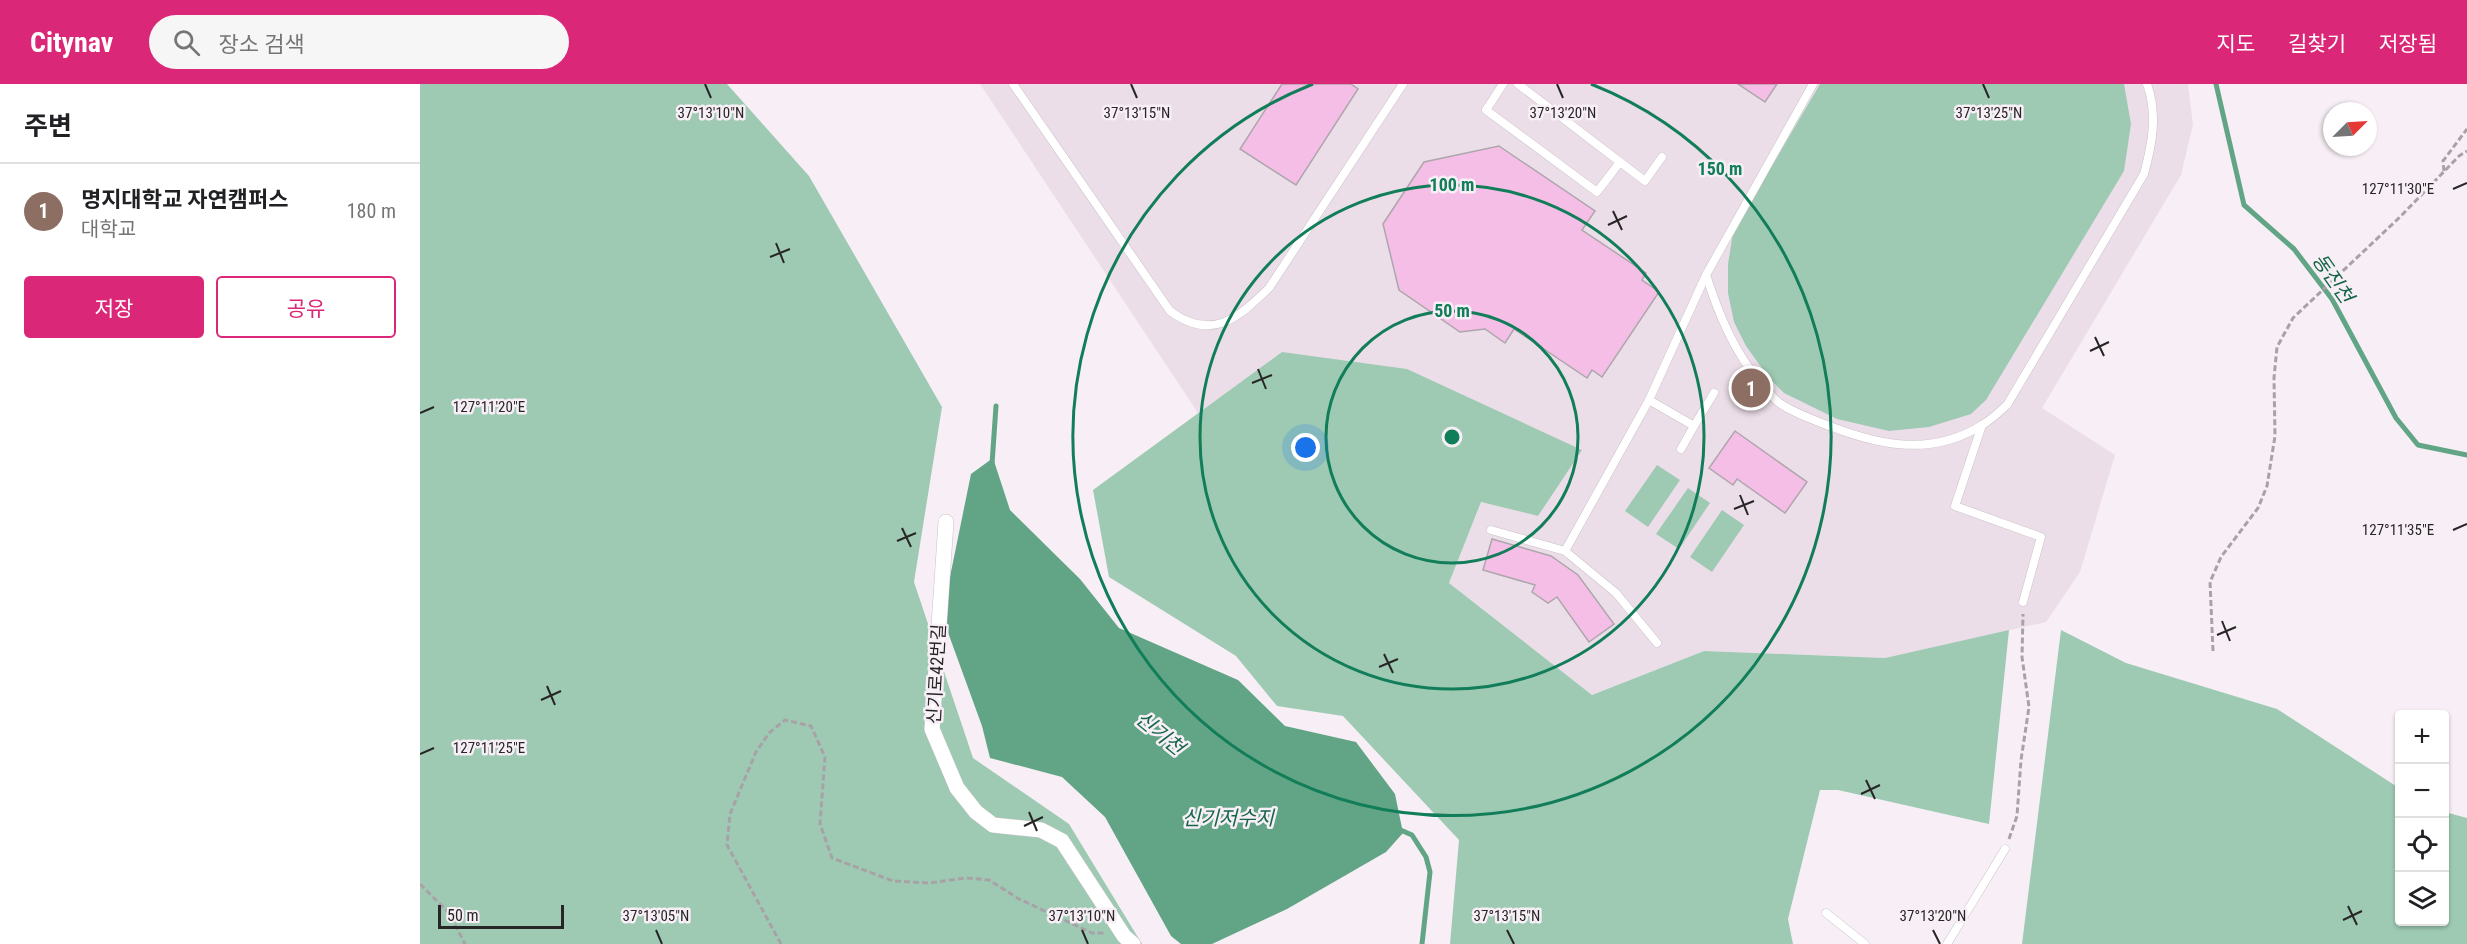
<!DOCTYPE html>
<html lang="ko">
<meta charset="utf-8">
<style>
body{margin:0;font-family:"Roboto Condensed","Noto Sans KR",sans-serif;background:#f6f6f6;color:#202124}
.controls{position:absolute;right:18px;bottom:18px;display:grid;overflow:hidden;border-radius:6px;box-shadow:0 2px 4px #0004}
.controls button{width:54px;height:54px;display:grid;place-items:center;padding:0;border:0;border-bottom:2px solid #e0e0e0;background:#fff;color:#202124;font:30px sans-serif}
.compass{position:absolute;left:1903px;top:18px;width:54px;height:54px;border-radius:50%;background:#fff;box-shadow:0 2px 4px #0004;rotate:66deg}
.scale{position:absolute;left:18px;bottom:15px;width:126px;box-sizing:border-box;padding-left:6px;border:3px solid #282527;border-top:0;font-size:16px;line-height:21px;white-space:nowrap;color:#282527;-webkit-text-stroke:4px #f7eff5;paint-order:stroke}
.you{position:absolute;left:886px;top:364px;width:21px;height:21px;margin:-15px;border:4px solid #fff;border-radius:50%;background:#1a73e8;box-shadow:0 0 0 9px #1a73e833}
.badge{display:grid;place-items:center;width:39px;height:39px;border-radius:50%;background:#db2777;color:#fff;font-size:20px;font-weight:700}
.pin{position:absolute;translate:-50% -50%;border:3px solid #fff;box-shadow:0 2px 6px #0006}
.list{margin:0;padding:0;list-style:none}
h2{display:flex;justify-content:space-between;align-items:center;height:78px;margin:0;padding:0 24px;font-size:26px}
h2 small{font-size:20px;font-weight:400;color:#757577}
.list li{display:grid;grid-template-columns:39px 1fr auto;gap:18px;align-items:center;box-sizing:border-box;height:96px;padding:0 24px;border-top:2px solid #e0e0e0}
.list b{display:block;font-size:22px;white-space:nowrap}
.list p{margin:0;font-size:20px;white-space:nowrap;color:#757577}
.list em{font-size:20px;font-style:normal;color:#757577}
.actions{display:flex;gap:12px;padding:18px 24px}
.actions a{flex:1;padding:14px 0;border:2px solid #db2777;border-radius:6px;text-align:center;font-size:21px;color:#db2777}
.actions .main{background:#db2777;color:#fff}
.icon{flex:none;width:33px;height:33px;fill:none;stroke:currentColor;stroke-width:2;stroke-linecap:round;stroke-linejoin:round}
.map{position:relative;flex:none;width:2047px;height:860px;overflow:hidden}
header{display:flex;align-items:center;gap:36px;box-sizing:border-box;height:84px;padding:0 30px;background:#db2777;color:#fff}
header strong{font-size:28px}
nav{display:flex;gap:33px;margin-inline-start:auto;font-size:21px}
.search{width:420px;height:54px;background:#f6f6f6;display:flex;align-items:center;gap:15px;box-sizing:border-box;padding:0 21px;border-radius:33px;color:#757577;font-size:22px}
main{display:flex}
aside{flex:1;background:#fff}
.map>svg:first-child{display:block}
.built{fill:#ecdee8}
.green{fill:#9ecab4}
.water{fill:#62a586}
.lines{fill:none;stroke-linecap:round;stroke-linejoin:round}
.stream{stroke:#62a586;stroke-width:5}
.building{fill:#f5bee7;stroke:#ada6ab;stroke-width:1.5}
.lane-casing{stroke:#c9c2c7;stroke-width:9}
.street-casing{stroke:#c9c2c7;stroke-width:16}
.path{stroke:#a8a2a7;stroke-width:3;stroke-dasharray:6 3;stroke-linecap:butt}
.lane{stroke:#fff;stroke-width:8}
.street{stroke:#fff;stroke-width:15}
.ticks{fill:none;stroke:#282527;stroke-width:2}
.ring{fill:none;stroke:#127e59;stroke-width:3}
.labels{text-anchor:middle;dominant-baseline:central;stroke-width:5;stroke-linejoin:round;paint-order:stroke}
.street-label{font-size:18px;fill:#282527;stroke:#f7eff5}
.water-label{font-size:20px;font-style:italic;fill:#156648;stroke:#f7eff5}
.ticks-label{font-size:15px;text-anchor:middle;fill:#282527;stroke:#f7eff5;stroke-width:5;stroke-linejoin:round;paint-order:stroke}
.centre{fill:#127e59;stroke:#f7eff5;stroke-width:3}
.ring-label{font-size:18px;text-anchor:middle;font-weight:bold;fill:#127e59;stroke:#f7eff5;stroke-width:5;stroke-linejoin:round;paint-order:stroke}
</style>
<header>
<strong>Citynav</strong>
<div class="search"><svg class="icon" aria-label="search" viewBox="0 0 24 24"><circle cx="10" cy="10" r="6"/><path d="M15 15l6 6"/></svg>장소 검색</div>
<nav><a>지도</a><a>길찾기</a><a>저장됨</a></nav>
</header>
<main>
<aside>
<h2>주변<small></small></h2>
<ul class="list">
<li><span class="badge" style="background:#8d6e63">1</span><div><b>명지대학교 자연캠퍼스</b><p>대학교</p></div><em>180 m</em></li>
</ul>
<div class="actions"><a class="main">저장</a><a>공유</a></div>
</aside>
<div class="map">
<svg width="2047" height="860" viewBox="0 0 2047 860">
<rect width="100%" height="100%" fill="#f7eff5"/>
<!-- built -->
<polygon class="built" points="560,0 1768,0 1773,41 1761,91 1622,324 1695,371 1660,488 1626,538 1465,574 1284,567 1172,611 1029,499 1061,418 1118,432 1161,365 862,268 778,329"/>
<!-- green -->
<g class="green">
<polygon points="0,0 307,0 389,92 522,323 494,498 553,674 649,740 722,860 0,860"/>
<polygon points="1400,0 1704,0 1711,40 1704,87 1566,316 1551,330 1509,343 1469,347 1417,335 1364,309 1349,294 1326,262 1314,238 1308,209 1308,180 1313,148"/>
<polygon points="862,268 987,285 1162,366 1118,432 1061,418 1029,499 1172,611 1284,567 1465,574 1589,546 1569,740 1418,706 1400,706 1368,835 1373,860 1030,860 1039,756 923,632 857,622 816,572 689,493 673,406"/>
<polygon points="1237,381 1260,396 1228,443 1205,427"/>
<polygon points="1268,404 1290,419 1259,465 1236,450"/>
<polygon points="1302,426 1324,441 1292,488 1270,473"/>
<polygon points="1641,546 1706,579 1857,625 1979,704 1980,838 2024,838 2025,728 2047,734 2047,860 1602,860"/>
</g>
<!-- water -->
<polygon class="water" points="573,374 590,426 660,495 699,544 818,596 865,642 936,658 975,710 983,749 966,768 867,825 792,860 761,860 751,852 685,733 642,693 570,674 562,642 522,532 551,390"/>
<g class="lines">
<!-- stream -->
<g class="stream">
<polyline points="1796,0 1824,121 1874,165 1912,215 1976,334 1998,361 2047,371"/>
<polyline points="572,380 576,322"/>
<polyline points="976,744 992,751 1006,773 1010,788 1002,860"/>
</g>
</g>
<!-- building -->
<g class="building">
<polygon points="862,0 931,0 938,5 876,101 820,65"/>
<polygon points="1318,0 1357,0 1345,18"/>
<polygon points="1079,62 1175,127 1162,146 1226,189 1222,196 1239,208 1182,293 1172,286 1167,294 1094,245 1085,259 1065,245 1040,248 979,206 963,140 1004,78"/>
<polygon points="1315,347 1387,398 1365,429 1317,395 1313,401 1289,384"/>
<polygon points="1072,455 1131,472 1158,491 1194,540 1169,558 1137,513 1128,519 1112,508 1115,501 1063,486"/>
</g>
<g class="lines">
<defs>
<g id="lane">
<path d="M593,0L750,227C792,258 818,234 849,204L983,0"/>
<polyline points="1083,0 1066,26 1177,108 1200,78 1098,0"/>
<path d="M1393,0L1286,191C1299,231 1314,268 1342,301C1347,306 1352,313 1358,318C1373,329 1394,336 1412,343C1462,362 1513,372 1562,341C1571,336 1579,328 1587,321L1724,90C1732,61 1738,30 1727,0"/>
<polyline points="1200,78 1225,97 1242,73"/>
<polyline points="1229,316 1274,342 1294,309"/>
<polyline points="1562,341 1535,422 1621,453 1603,518"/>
<polyline points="1261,365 1274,342"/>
<polyline points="1071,446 1145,467"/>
<polyline points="1237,559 1196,509 1145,467 1229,316 1286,191"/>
<polyline points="1406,829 1445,860"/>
<polyline points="1527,860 1585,765"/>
</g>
<polyline id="street" points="526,438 512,645 537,704 556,728 573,741 621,746 642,757 704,852 713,860"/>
</defs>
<!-- lane casing -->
<use href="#lane" class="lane-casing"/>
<!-- street casing -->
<use href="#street" class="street-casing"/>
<!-- path -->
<g class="path">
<polyline points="2024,87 2023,77 2047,45"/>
<polyline points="1793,567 1790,498 1801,473 1838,424 1847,402 1855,352 1854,294 1857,263 1873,234 1980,133 2039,72 2047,67"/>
<polyline points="1589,755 1597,732 1601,676 1609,623 1602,573 1603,530"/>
<polyline points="0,800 29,829 45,860"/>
<polyline points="361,860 307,761 310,730 336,668 349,649 365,636 391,642 405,673 400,740 412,774 473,797 509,799 546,794 569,796 599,815 672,849 684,849"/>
</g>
<!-- lane -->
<use href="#lane" class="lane"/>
<!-- street -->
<use href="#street" class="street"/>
</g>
<!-- ticks -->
<path class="ticks" d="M285,0L291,14M711,0L717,14M1137,0L1143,14M1563,0L1569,14M2033,105L2047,99M1193,127L1202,146M1188,141L1207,132M356,159L364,179M350,173L370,165M1675,253L1684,272M1670,267L1689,258M838,285L846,305M832,299L852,291M0,329L14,323M1320,411L1328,431M1314,425L1334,417M482,444L491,463M2033,446L2047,440M477,457L496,449M1802,537L1810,557M1797,551L1816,543M964,570L973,589M959,583L978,575M127,602L135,621M121,616L141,607M0,670L14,664M1446,696L1455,715M1441,710L1460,701M609,728L617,747M604,742L623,733M1928,822L1937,841M1923,836L1942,827M236,846L242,860M662,846L668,860M1087,846L1094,860M1513,846L1520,860"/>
<!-- distance rings -->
<g class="ring">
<circle cx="1032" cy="353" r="126"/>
<circle cx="1032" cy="353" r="252"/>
<path d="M1171 0A379 379 0 1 1 893 0"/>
</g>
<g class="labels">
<!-- street labels -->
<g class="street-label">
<text transform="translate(516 590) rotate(-87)">신기로42번길</text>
</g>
<!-- water labels -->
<g class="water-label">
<text transform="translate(1913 194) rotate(55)">동진천</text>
<text transform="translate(740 649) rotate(39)">신기천</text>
<text x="808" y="734">신기저수지</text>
</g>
</g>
<g class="ticks-label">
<text x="291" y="34">37°13'10"N</text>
<text x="717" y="34">37°13'15"N</text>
<text x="1569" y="34">37°13'25"N</text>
<text x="1143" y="34">37°13'20"N</text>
<text x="1978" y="110">127°11'30"E</text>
<text x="69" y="328">127°11'20"E</text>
<text x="1978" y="451">127°11'35"E</text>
<text x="69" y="669">127°11'25"E</text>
<text x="236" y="837">37°13'05"N</text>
<text x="662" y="837">37°13'10"N</text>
<text x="1087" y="837">37°13'15"N</text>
<text x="1513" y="837">37°13'20"N</text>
</g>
<circle cx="1032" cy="353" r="9" class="centre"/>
<g class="ring-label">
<text x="1300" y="91">150 m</text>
<text x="1032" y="107">100 m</text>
<text x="1032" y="233">50 m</text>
</g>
</svg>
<div class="controls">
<button>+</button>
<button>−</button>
<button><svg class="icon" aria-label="locate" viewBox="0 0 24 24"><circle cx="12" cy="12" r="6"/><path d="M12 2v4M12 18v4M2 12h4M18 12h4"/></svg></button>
<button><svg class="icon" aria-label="layers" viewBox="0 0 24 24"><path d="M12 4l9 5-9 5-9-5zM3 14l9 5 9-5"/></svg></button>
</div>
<svg class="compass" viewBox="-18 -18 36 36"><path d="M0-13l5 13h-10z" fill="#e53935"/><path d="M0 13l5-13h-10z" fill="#757577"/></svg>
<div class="scale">50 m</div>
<div class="you"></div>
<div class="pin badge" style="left:1331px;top:304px;background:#8d6e63">1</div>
</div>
</main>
